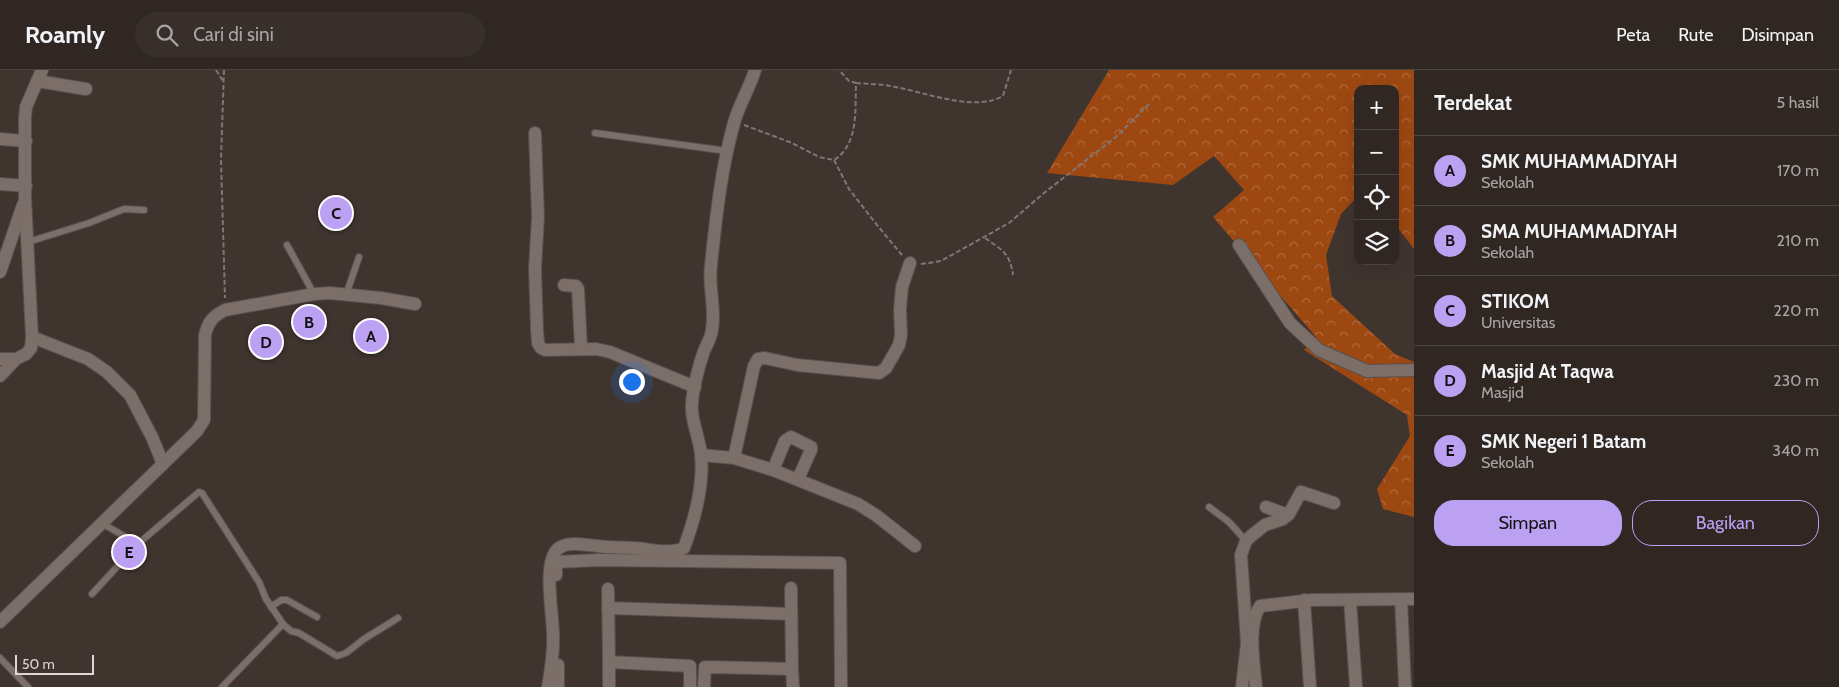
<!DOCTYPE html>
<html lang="id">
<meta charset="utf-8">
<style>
body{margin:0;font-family:Cabin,sans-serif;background:#382f2b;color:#f1f3f6}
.controls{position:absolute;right:15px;top:15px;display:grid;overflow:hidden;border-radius:10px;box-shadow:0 5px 20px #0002}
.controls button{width:45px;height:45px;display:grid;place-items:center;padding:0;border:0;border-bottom:1px solid #4b4441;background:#302723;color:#f1f3f6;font:25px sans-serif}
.scale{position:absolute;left:15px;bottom:12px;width:79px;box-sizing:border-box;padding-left:5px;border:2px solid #ded6d2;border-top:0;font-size:14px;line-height:18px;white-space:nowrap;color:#ded6d2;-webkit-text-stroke:4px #40342f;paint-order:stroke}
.you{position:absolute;left:631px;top:311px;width:18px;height:18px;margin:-12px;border:4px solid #fff;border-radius:50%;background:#1a73e8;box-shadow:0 0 0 8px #1a73e833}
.badge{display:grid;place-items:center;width:32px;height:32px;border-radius:50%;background:#bca0f2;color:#111;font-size:16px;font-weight:700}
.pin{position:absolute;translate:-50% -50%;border:2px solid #fff;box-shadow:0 1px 5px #0006}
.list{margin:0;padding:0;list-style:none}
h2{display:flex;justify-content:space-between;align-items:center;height:65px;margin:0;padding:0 20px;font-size:21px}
h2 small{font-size:16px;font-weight:400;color:#a8a5a6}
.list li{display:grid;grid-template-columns:32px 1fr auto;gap:15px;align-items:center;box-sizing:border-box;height:70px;padding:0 20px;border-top:1px solid #4b4441}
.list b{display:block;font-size:19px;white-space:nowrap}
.list p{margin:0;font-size:16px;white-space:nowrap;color:#a8a5a6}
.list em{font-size:16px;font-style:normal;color:#a8a5a6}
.actions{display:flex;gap:10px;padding:15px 20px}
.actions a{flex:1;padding:11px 0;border:1px solid #bca0f2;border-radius:20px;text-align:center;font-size:18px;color:#bca0f2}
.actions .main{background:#bca0f2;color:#111}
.icon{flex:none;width:28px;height:28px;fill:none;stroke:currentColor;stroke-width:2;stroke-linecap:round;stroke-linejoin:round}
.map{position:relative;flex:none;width:1414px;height:617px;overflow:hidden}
header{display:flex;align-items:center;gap:30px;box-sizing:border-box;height:70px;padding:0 25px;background:#302723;border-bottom:1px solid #4b4441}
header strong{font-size:24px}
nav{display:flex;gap:28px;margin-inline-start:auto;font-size:18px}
.search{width:350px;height:45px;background:#382f2b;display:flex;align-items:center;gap:12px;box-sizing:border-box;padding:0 18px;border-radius:28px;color:#a8a5a6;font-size:19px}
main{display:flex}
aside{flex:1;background:#302723}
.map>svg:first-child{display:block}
.forest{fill:url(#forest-crowns)}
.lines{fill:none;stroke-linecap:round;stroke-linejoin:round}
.service-casing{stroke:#5a504b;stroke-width:8}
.minor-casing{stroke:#5a504b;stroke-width:14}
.path{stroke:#817672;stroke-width:2;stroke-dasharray:5 2.5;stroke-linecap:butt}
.service{stroke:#7c6e68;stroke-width:6}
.minor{stroke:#7c6e68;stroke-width:12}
</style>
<header>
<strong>Roamly</strong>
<div class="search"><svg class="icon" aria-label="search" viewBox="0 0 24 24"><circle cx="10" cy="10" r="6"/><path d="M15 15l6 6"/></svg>Cari di sini</div>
<nav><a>Peta</a><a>Rute</a><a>Disimpan</a></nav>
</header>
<main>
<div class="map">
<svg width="1414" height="617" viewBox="0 0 1414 617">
<defs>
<pattern id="forest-crowns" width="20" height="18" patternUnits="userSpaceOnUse" patternTransform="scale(1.25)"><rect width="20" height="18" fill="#9e4811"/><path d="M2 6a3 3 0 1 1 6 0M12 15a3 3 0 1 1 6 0" fill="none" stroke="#af6a3e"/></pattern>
</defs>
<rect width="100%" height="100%" fill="#40342f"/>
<!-- forest -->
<polygon class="forest" points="1109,0 1414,0 1414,179 1395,154 1395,19 1358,19 1358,129 1355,129 1341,144 1326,185 1332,226 1395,284 1414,292 1414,447 1383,439 1377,419 1410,366 1407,345 1304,280 1316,267 1213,147 1244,120 1214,86 1173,115 1047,103"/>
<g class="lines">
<defs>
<g id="service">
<polyline points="595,63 727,81"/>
<polyline points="28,172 89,153 124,139 144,140"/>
<polyline points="287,175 314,224"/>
<polyline points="346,225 359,187"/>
<polyline points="1209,437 1229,452 1246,471"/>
<polyline points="102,453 127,468 139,473 199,422 202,423 259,512 266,529 283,554 291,561 299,563 337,586 346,583 364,569 398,548"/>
<polyline points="92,524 139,473"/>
<polyline points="271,537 281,530 287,530 317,547"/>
<polyline points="0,588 28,617"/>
<polyline points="222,617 283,554"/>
</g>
<g id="minor">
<polyline points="37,11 86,19"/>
<polyline points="535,63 538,147 535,199 537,260 538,273 541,278 545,280 596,279 610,282 695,317"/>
<polyline points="0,69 26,71"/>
<polyline points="0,114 26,116"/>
<polyline points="1239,175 1290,253 1319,280 1367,301 1414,300"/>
<polyline points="0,202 23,135"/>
<polyline points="564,215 576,216 578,219 581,278"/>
<polyline points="32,267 88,289 107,302 130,325 152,367 163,394"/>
<polyline points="0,289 16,289"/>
<polyline points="0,306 16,289 26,284 31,278 32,267 25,127 25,48 26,37 42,0"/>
<polyline points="701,385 734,388 773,400 858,434 877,446 915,476"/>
<polyline points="734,388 754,296 758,289 765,288 797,295 879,303 886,298 899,275 901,265 900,239 902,217 910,193"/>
<polyline points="773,400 785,371 791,367 811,377 811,380 798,409"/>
<polyline points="1266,437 1288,445"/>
<polyline points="556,505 556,492 599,490 840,493 841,617"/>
<polyline points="608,519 609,592 690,596 690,617"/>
<polyline points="1401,529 1405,617"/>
<polyline points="1304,530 1310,617"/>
<polyline points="1350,530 1356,617"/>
<polyline points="608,538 791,544"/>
<path d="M0,552L197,361L204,350L205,265C208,252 213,246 225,240L314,224L330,223L381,228L415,234"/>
<polyline points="609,592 609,615"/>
<polyline points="558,595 558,617"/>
<polyline points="792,599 793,617"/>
<path d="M548,617C551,600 554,581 553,564C553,544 542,490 559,478C569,471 585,475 597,476C609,478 622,477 635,478C651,479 669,485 684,478C694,451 704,414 701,385C700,368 690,350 692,333C693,318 699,295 704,281C707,274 711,268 712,260C716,238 708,217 711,195C716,148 721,99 734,53C739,34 750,18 755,0"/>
<polyline points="704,617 705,597 792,599 791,518"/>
<polyline points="1242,617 1247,573 1241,485 1246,471 1251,466 1265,455 1283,449 1289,444 1301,422 1334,433"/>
<path d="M1256,617C1254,594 1247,556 1260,536L1312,530L1414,529"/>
</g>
</defs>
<!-- service casing -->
<use href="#service" class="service-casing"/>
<!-- minor casing -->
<use href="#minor" class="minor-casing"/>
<!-- path -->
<g class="path">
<polyline points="216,0 223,11"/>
<polyline points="224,0 221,89 225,228"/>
<path d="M856,13C867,14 879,14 890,16C923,21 973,43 1003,26L1011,0"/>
<path d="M744,55L792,73L819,87L834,90C859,74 855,40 856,13L849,11L839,0"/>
<polyline points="834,90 849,119 877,155 902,185"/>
<path d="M985,168C1002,180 1010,183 1013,205"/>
<polyline points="921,194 941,191 1009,153 1044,123 1116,67 1150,33"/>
</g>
<!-- service -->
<use href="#service" class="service"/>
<!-- minor -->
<use href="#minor" class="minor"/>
</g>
</svg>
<div class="controls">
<button>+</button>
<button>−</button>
<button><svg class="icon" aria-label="locate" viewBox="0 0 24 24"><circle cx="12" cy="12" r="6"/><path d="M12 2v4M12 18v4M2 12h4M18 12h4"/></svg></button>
<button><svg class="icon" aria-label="layers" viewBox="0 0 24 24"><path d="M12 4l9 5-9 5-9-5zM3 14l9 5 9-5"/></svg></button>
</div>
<div class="scale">50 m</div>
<div class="you"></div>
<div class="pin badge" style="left:371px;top:266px">A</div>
<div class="pin badge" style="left:309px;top:252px">B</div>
<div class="pin badge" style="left:336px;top:143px">C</div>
<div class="pin badge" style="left:266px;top:272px">D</div>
<div class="pin badge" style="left:129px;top:482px">E</div>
</div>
<aside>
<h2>Terdekat<small>5 hasil</small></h2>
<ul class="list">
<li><span class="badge">A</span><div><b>SMK MUHAMMADIYAH</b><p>Sekolah</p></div><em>170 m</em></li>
<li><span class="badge">B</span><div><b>SMA MUHAMMADIYAH</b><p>Sekolah</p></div><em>210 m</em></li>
<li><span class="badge">C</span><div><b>STIKOM</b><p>Universitas</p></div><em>220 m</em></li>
<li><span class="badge">D</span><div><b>Masjid At Taqwa</b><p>Masjid</p></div><em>230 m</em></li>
<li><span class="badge">E</span><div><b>SMK Negeri 1 Batam</b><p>Sekolah</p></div><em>340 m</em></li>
</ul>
<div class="actions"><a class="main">Simpan</a><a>Bagikan</a></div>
</aside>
</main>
